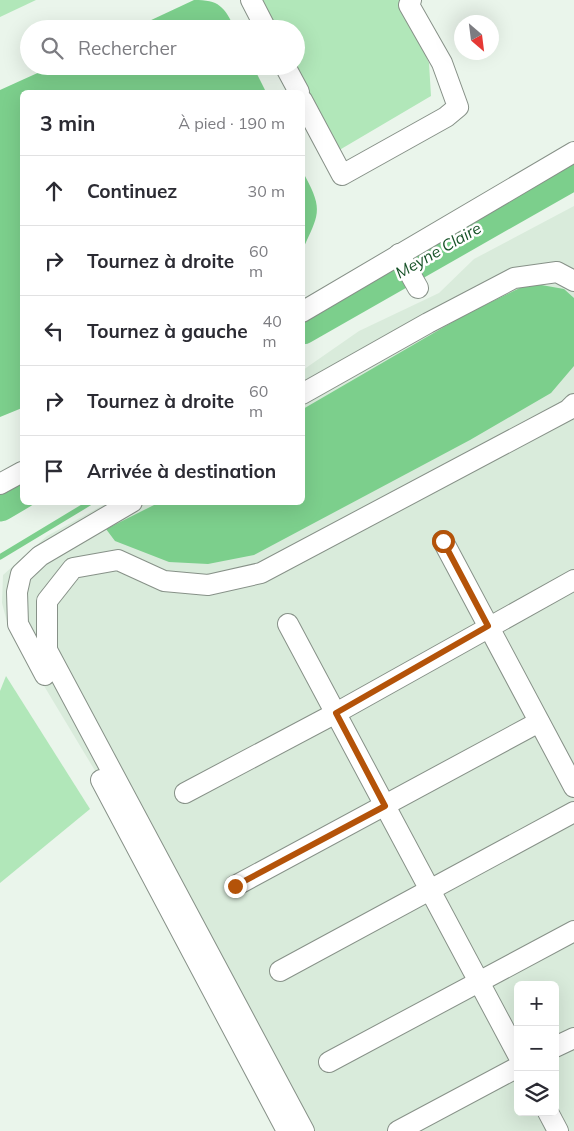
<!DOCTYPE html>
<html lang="fr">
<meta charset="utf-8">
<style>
body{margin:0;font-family:Mulish,sans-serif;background:#f2f2f3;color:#2b2b33}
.controls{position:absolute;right:15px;bottom:15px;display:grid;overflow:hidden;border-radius:8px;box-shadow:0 5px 20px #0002}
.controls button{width:45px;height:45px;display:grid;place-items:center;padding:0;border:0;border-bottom:1px solid #e1e1e2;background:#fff;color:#2b2b33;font:25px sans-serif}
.compass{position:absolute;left:454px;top:15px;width:45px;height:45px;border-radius:50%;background:#fff;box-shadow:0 5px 20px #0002;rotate:152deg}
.stop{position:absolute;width:15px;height:15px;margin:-11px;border:4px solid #b45309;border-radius:50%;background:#fff}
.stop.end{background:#b45309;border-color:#fff;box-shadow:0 1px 5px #0008}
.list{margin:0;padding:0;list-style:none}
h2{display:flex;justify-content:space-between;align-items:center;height:65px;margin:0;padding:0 20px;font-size:21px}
h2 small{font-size:16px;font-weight:400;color:#7c7c81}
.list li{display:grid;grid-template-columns:32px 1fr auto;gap:15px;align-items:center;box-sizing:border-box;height:70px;padding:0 20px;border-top:1px solid #e1e1e2}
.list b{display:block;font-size:19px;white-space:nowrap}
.list em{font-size:16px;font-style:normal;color:#7c7c81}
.icon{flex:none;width:28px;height:28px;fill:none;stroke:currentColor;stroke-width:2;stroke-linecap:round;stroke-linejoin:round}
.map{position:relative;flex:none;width:574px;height:1131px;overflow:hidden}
.search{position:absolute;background:#fff;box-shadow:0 5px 20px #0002;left:20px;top:20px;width:285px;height:55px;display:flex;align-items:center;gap:12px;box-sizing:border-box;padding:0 18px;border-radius:28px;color:#7c7c81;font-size:19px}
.panel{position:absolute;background:#fff;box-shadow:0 5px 20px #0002;left:20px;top:90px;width:285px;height:415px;border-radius:8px}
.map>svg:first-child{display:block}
.built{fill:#d9ebdb;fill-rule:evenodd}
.green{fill:#b1e7b9}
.water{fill:#7ccf8c}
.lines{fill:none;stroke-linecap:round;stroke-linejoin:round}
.stream{stroke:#7ccf8c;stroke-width:5.5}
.river{stroke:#7ccf8c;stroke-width:35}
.minor-casing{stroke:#879188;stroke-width:22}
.minor{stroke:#fff;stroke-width:20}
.route{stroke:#b45309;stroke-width:6}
.labels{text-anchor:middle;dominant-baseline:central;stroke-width:5;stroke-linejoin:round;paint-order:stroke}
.water-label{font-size:16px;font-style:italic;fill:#165227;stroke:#fff}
</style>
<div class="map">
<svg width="574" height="1131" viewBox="0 0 574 1131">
<rect width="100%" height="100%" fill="#eaf5eb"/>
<!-- built -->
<path class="built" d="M574,206V1131H282L97,774L8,626L2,603L3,575L47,536L107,503L302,502L303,370L359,331L439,293L474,259ZM518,985H555V1112H518Z"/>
<!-- green -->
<g class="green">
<polygon points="0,0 36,0 0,17"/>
<polygon points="252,0 402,0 429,63 431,96 336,152 296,66 296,29 265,29"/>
<polygon points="6,676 90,809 0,883 0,691"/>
</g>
<!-- water -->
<g class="water">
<path d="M194,0C219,0 224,6 235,29H132Z"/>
<polygon points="53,66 253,66 266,92 22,92 22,408 0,417 0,90"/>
<path d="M305,176C324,211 318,215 303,249L302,178Z"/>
<polygon points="530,283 564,289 574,298 574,366 551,393 470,440 254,555 208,564 169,562 115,541 106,529 158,503 302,502 303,409 468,313"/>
</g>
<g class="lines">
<!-- stream -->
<polyline class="stream" points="0,557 91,502"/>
<!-- river -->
<g class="river">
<polyline points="302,327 574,172"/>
<polyline points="0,504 22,491"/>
</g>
<defs>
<g id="minor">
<polyline points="251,0 266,29"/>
<polyline points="285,66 299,92"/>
<polyline points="302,100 342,175 446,117 458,107 442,63 409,5 411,0"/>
<polyline points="399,254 418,288"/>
<polyline points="302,312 574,152"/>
<polyline points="302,394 428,323 514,278 557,272 574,281"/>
<polyline points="0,484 22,472"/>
<polyline points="443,541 574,787"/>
<polyline points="288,624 518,1055"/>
<polyline points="45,675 18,624 17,592 21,574 40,556 132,502"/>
<polyline points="101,780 287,1131"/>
<polyline points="185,793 336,713 574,580"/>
<polyline points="235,886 539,722"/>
<polyline points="280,971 574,812"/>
<polyline points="555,1047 574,1038"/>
<polyline points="329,1062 574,931"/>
<polyline points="548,1112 558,1131"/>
<polyline points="304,1131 47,650 47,601 73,568 118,560 164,581 208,585 261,573 568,410 574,404"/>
<polyline points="398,1131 518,1067"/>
</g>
</defs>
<!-- minor casing -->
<use href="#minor" class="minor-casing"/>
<!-- minor -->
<use href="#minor" class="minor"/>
</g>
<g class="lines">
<!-- route -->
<polyline class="route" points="235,886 385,806 336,713 488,626 443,541"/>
</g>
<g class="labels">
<!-- water labels -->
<g class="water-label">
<text transform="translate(438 250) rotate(-30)">Meyne Claire</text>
</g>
</g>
</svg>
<div class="controls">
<button>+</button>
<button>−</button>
<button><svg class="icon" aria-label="layers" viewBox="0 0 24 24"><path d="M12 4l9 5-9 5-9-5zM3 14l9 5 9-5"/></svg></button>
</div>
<svg class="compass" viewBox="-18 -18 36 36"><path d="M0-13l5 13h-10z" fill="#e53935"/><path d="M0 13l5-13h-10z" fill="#7c7c81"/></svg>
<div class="stop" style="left:443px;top:541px"></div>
<div class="stop end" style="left:235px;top:886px"></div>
<div class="search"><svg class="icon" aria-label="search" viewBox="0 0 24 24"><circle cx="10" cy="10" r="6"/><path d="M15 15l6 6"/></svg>Rechercher</div>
<section class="panel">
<h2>3 min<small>À pied · 190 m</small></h2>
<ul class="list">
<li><svg class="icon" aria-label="ahead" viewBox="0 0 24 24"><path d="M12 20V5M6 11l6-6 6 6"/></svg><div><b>Continuez</b></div><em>30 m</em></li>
<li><svg class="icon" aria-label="right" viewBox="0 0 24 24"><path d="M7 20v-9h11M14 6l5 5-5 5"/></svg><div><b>Tournez à droite</b></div><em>60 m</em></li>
<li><svg class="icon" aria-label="left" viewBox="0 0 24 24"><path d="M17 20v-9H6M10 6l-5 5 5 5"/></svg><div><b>Tournez à gauche</b></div><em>40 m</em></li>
<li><svg class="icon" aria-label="right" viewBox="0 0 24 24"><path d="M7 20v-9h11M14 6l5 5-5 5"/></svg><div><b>Tournez à droite</b></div><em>60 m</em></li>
<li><svg class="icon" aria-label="arrive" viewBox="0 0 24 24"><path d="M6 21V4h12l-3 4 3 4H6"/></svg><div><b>Arrivée à destination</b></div></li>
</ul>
</section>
</div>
